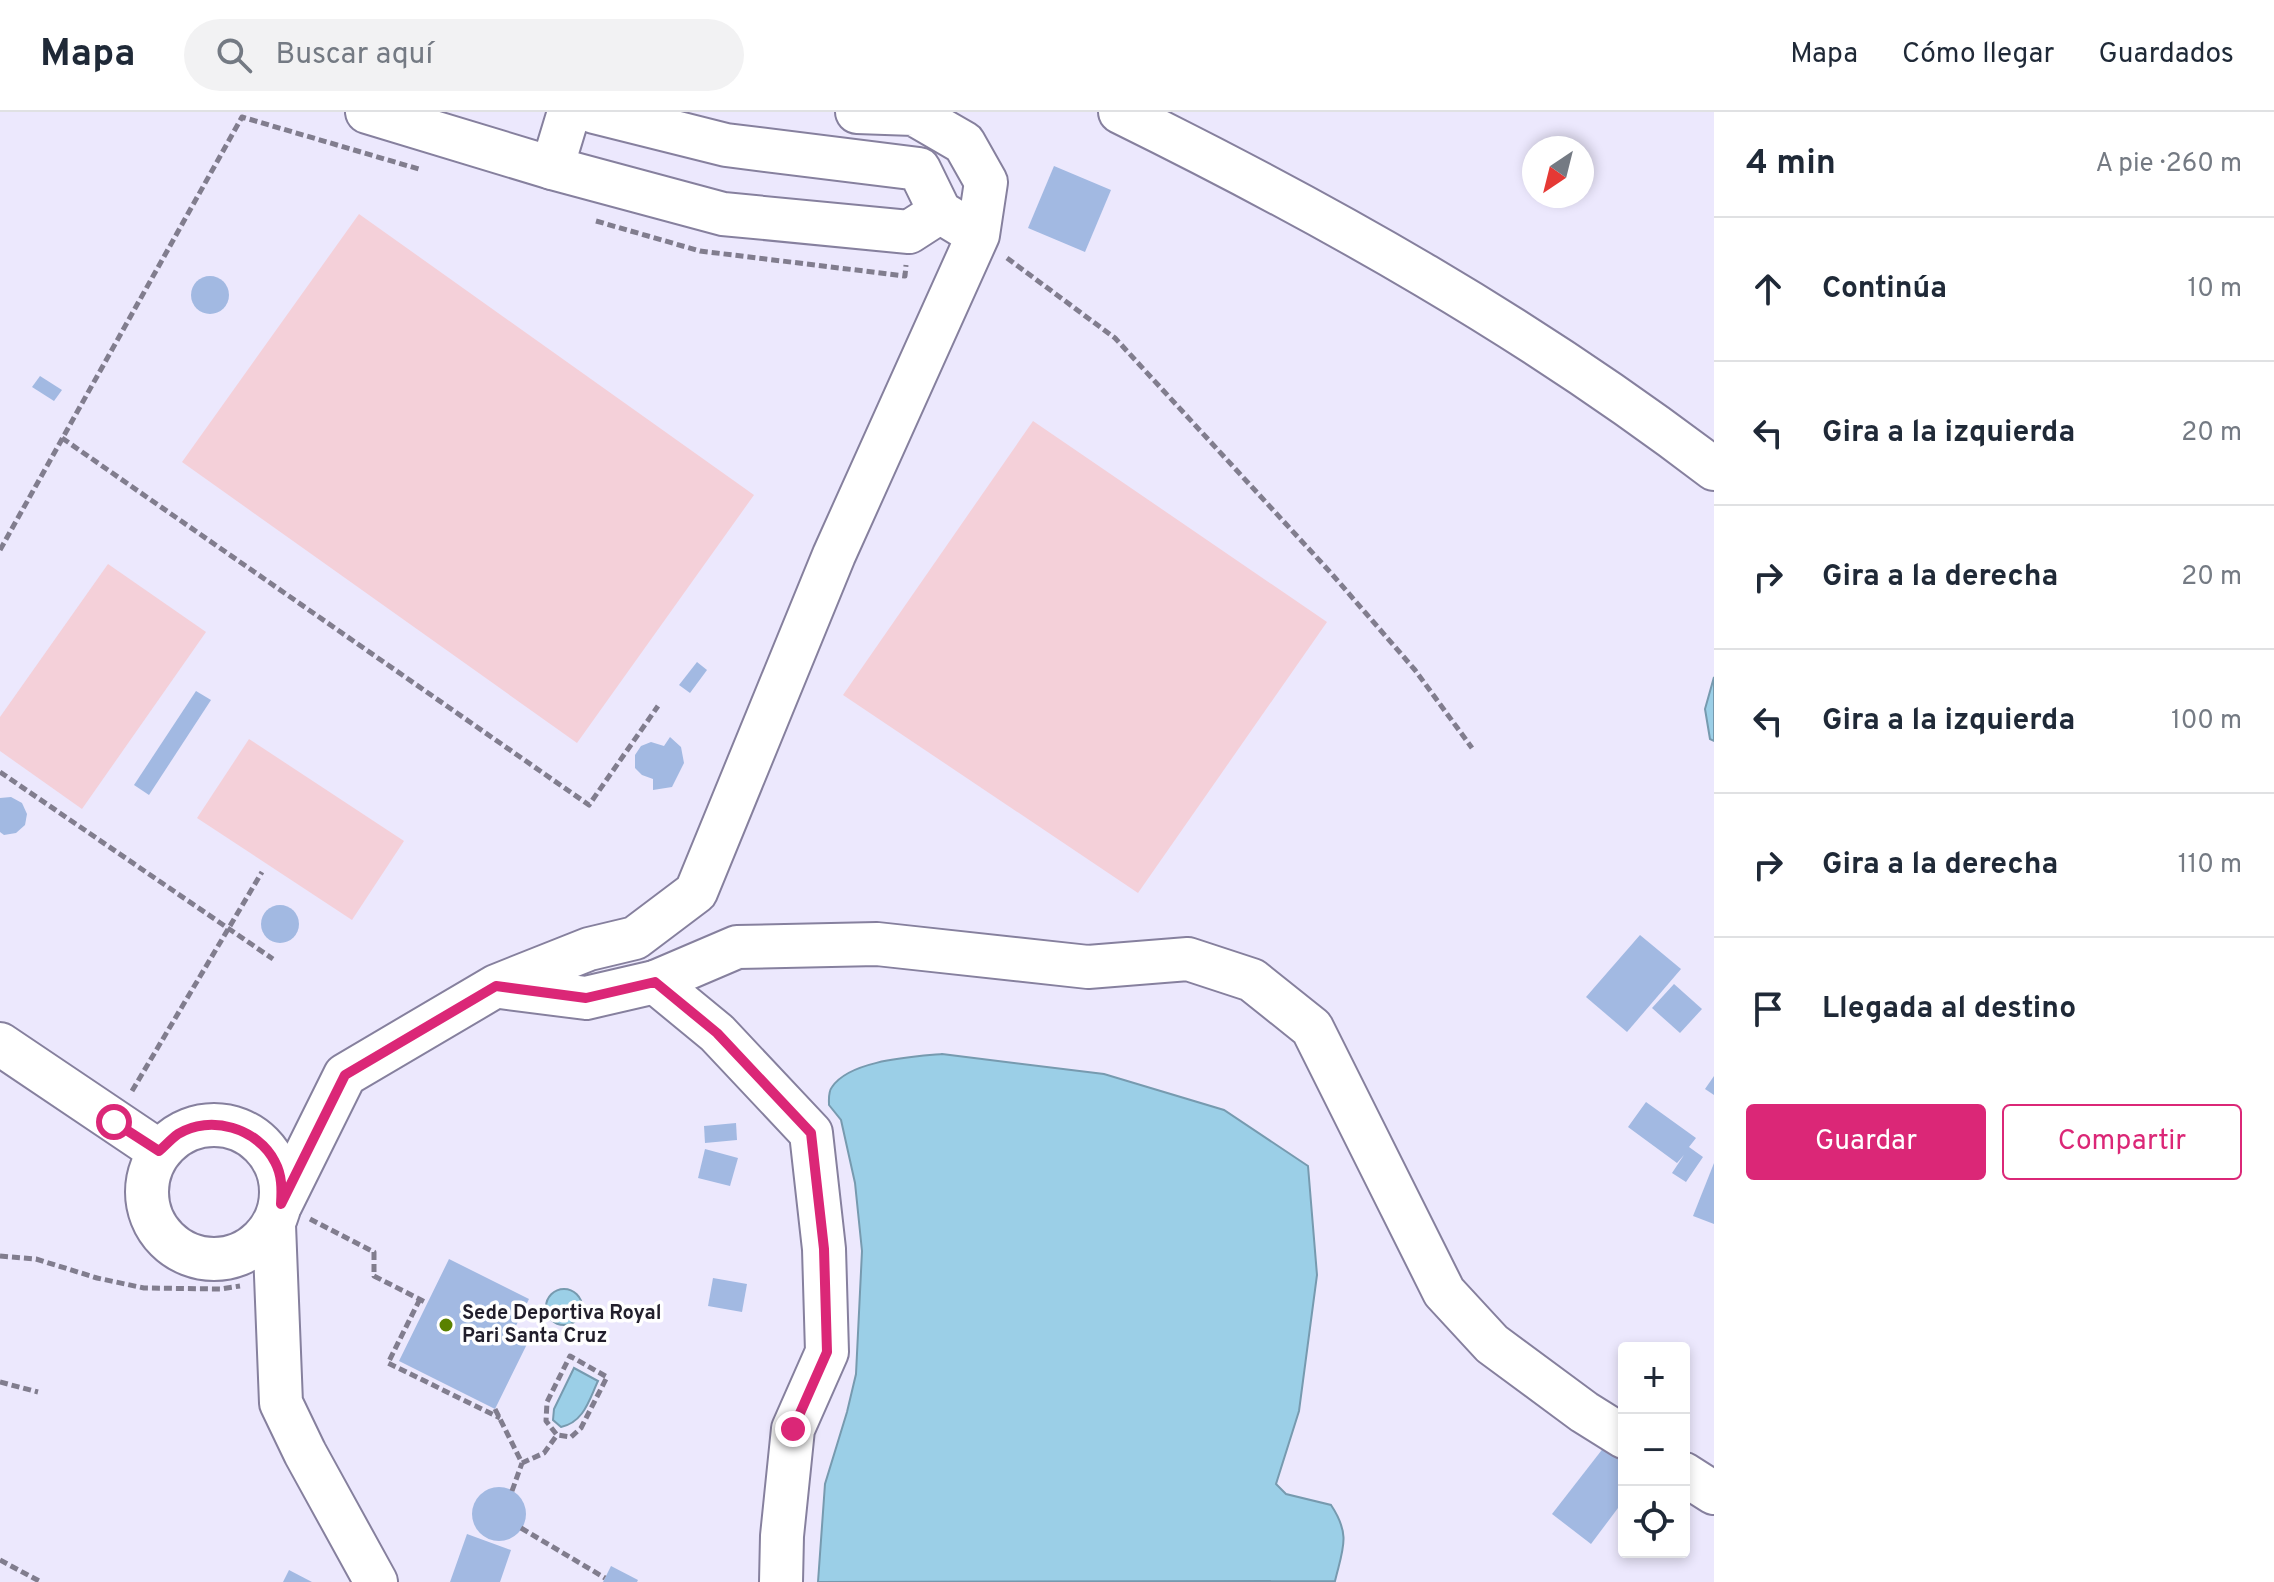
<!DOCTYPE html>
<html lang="es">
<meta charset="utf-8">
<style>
body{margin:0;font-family:Overpass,sans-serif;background:#f2f2f3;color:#1f2937}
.controls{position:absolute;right:24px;bottom:24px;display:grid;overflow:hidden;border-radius:8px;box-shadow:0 4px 12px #0003}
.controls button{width:72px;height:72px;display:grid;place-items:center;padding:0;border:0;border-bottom:2px solid #e0e1e3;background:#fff;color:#1f2937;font:40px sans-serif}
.compass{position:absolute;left:1522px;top:24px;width:72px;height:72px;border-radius:50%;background:#fff;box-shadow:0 4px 12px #0003;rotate:215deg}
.stop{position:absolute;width:24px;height:24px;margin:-18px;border:6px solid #db2777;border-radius:50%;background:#fff}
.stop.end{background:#db2777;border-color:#fff;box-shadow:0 2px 8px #0008}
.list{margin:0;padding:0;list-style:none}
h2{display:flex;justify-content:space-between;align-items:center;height:104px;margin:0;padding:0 32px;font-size:34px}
h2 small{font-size:26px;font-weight:400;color:#747a83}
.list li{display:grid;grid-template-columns:52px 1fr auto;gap:24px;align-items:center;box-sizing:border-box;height:144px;padding:0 32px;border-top:2px solid #e0e1e3}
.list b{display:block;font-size:30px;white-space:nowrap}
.list em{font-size:26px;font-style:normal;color:#747a83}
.actions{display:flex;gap:16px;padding:24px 32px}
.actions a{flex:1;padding:18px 0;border:2px solid #db2777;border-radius:8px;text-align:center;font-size:28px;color:#db2777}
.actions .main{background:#db2777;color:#fff}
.icon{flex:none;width:44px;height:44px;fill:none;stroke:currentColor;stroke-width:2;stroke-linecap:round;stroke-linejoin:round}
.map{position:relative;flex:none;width:1714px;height:1470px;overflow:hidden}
header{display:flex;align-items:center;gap:48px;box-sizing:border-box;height:112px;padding:0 40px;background:#fff;border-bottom:2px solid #e0e1e3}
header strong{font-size:38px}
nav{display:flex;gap:44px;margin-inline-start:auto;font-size:28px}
.search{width:560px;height:72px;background:#f2f2f3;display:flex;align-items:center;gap:20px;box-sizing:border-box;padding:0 28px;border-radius:44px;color:#747a83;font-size:30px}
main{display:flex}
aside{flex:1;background:#fff}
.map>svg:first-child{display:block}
.green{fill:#f4d0d9}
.water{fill:#9bcfe7;stroke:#779aaf;stroke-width:2}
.building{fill:#a2b9e2}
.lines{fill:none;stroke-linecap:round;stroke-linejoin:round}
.minor-casing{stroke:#86809e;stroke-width:46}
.path{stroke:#817d8e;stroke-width:5;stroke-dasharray:8 4;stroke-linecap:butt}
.minor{stroke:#fff;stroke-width:42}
.route{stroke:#db2777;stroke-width:10}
.poi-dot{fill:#5a8100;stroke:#fff;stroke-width:3}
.labels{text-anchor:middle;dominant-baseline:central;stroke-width:7;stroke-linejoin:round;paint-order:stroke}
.poi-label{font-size:20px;font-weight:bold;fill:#221f2c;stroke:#fff;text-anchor:start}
</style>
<header>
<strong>Mapa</strong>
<div class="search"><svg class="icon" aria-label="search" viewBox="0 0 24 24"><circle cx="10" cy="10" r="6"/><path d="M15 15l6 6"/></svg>Buscar aquí</div>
<nav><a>Mapa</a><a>Cómo llegar</a><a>Guardados</a></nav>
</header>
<main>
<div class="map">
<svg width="1714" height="1470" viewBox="0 0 1714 1470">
<rect width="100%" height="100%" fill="#ece8fd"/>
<!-- green -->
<g class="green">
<polygon points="359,102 754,383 577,631 182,350"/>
<polygon points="1033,309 1327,510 1138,781 843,583"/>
<polygon points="108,452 206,520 82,697 0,639 0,605"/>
<polygon points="249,627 404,729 352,808 197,706"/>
</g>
<!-- water -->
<g class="water">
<polygon points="1714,565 1714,629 1710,627 1705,597"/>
<path d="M942,942L1104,962L1224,998L1308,1054L1317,1163L1299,1299L1276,1372L1286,1382L1331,1393C1351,1423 1343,1436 1335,1469L818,1470L825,1372L847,1300L856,1262L862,1139L855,1071L841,1008L829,993C829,987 828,980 832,975C850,948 912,945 942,942Z"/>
<circle cx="564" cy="1195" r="18"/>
<path d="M574,1256L598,1269C589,1288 584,1310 561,1315L553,1308L554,1297Z"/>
</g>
<!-- building -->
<g class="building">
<polygon points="1054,54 1111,78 1085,140 1028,116"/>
<circle cx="210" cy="183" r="19"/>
<polygon points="40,264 62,278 54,289 32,275"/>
<polygon points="697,550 707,558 690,581 679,573"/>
<polygon points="196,579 211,588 149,683 134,673"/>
<polygon points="670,625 681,635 684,651 672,675 653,678 653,667 642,663 635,656 635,643 641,634 651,630 664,634"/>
<polygon points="11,685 22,691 27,702 25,713 16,721 4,723 0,720 0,686"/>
<circle cx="280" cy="812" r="19"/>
<polygon points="1640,823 1681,857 1627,920 1586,885"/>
<polygon points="1674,872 1702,897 1680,921 1652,896"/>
<polygon points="1714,964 1714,983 1705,977"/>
<polygon points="1646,990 1696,1026 1689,1035 1703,1045 1686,1070 1672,1061 1684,1043 1677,1051 1628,1015"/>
<polygon points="736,1011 737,1028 705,1031 704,1014"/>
<polygon points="705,1037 738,1046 730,1074 698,1066"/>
<polygon points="1714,1051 1714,1112 1693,1104"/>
<polygon points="449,1147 529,1187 512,1222 528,1230 495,1297 399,1249"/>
<polygon points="713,1166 747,1172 742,1200 708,1194"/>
<polygon points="1608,1330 1624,1342 1624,1388 1591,1432 1552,1402"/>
<circle cx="499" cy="1402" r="27"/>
<polygon points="467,1422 511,1438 500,1470 450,1470"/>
<polygon points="611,1454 638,1468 637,1470 603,1470"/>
<polygon points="289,1458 312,1470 283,1470"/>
</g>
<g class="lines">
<defs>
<g id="minor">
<polyline points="367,0 552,56 723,102 909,120 940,100"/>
<polyline points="594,0 726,33 919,57 940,100 963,114"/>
<path d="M1120,0C1327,102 1530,216 1714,357"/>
<polyline points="552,56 569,0"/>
<polyline points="655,870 717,921 811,1021 824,1137 827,1240 793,1317 782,1424 781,1470"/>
<polyline points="500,875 586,886 655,870 737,835 877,832 1088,855 1188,847 1252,868 1312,916 1444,1180 1492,1232 1584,1300 1624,1325"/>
<polyline points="0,932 159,1039"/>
<circle cx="214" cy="1080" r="67"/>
<polyline points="281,1092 345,963 496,874 589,837 635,826 696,780 834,443 978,123 986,70 964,31 914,2 857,0"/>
<polyline points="274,1113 281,1291 305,1341 376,1470"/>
<polyline points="1684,1362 1714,1381"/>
</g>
</defs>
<!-- minor casing -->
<use href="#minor" class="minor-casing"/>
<!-- path -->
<g class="path">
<polyline points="596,109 700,139 905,164 906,153"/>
<polyline points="1007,146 1115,226 1331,461 1415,558 1472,636"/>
<polyline points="62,326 589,693 658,594"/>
<polyline points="0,438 242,5 422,58"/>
<polyline points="0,660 273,847"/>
<polyline points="132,979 262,760"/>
<polyline points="310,1107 374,1140 374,1164 427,1191"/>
<polyline points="0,1144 36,1147 97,1166 144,1176 220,1177 240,1174"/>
<polyline points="420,1187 388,1251 500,1306"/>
<polyline points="0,1270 38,1280"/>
<polyline points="495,1297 522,1351 544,1341 557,1323 546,1309 547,1290 570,1244 607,1265 581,1316 571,1325 557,1323"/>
<polyline points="512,1379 522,1351"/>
<polyline points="521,1416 605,1466"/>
<polyline points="0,1448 41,1470"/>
</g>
<!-- minor -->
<use href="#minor" class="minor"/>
</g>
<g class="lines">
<!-- route -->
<path class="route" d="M114,1010L159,1039C165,1034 171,1027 178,1022C210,1002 258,1016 275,1050C282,1063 282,1077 281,1092L345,963L496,874L586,886L655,870L717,921L811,1021L824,1137L827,1240L793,1317"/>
</g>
<!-- markers -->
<circle class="poi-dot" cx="446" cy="1213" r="8"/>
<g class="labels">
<!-- poi labels -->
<g class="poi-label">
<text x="462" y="1202">Sede Deportiva Royal<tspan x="462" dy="23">Pari Santa Cruz</tspan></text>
</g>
</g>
</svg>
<div class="controls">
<button>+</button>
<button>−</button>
<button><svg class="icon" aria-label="locate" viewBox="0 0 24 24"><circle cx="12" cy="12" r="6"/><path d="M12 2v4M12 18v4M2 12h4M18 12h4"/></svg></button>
</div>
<svg class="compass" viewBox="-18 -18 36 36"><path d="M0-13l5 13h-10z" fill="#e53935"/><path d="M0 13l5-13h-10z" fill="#747a83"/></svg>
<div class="stop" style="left:114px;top:1010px"></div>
<div class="stop end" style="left:793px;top:1317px"></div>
</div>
<aside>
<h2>4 min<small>A pie · 260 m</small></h2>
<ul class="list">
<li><svg class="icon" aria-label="ahead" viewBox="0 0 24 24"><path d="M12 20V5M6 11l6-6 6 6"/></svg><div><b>Continúa</b></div><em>10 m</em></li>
<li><svg class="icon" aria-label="left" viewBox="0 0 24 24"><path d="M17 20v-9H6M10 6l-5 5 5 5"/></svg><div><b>Gira a la izquierda</b></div><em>20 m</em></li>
<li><svg class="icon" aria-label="right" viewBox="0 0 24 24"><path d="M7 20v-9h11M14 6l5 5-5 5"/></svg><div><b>Gira a la derecha</b></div><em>20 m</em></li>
<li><svg class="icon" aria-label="left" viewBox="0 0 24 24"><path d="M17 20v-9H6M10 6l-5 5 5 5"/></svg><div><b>Gira a la izquierda</b></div><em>100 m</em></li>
<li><svg class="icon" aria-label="right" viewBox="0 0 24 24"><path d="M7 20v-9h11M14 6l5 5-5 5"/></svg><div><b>Gira a la derecha</b></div><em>110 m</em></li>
<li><svg class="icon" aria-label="arrive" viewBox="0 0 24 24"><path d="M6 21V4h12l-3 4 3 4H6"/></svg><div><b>Llegada al destino</b></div></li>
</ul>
<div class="actions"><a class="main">Guardar</a><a>Compartir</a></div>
</aside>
</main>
